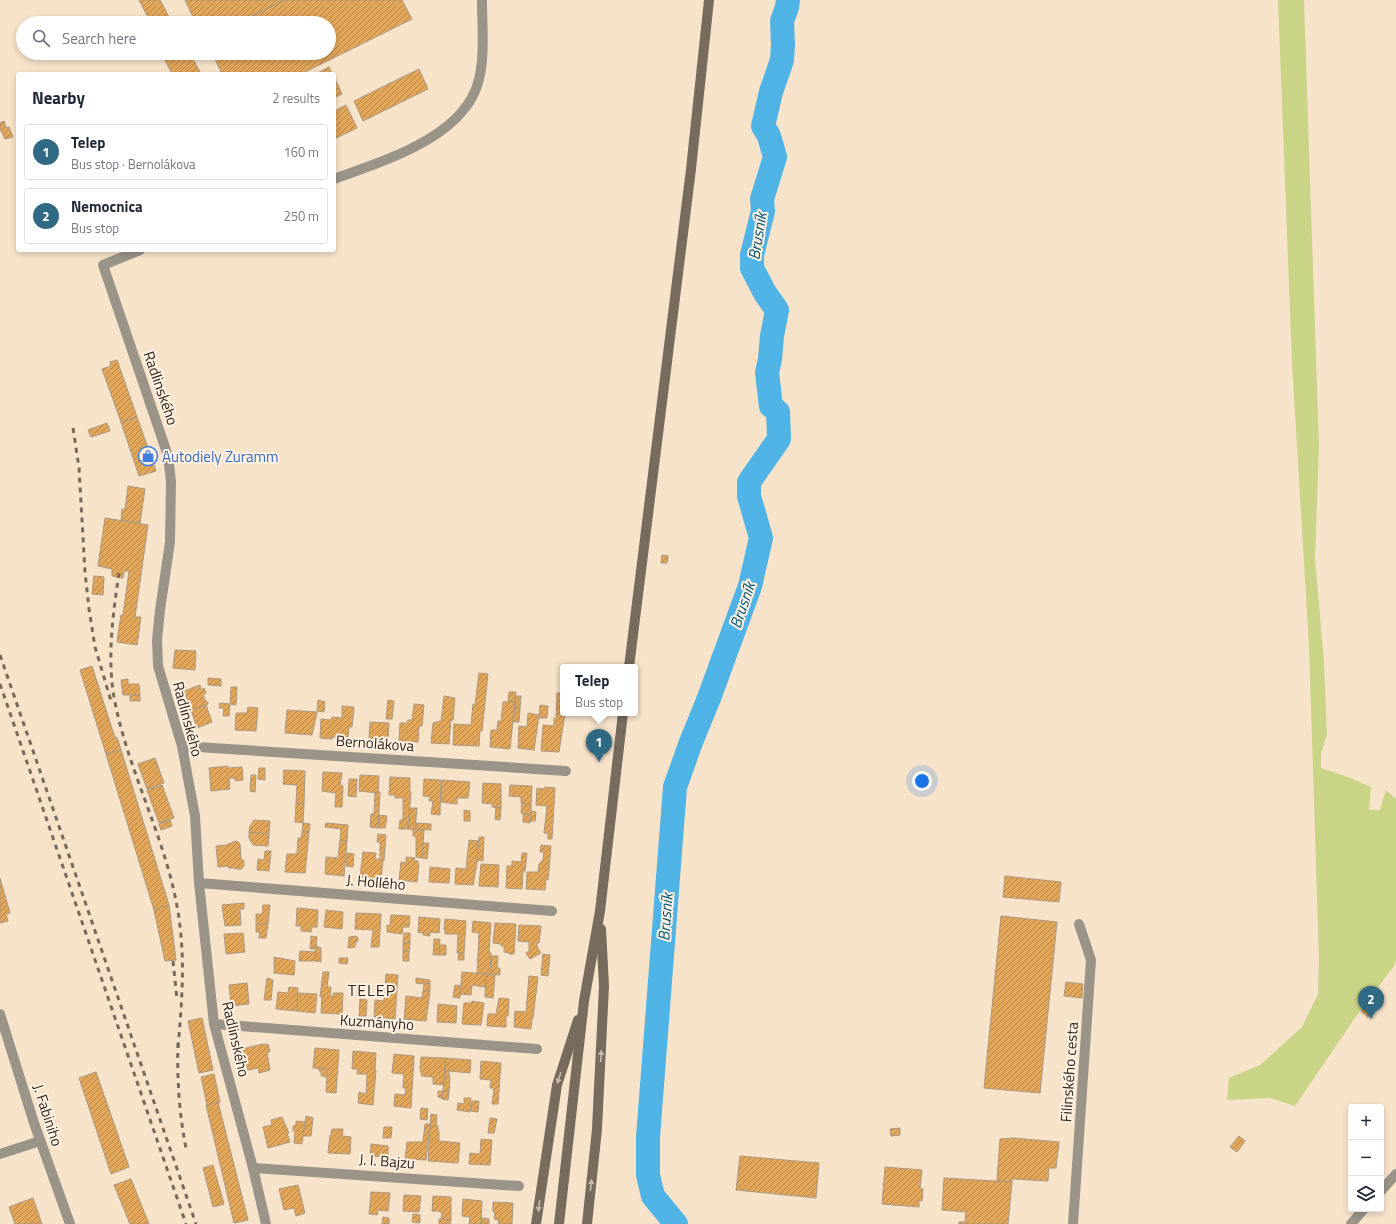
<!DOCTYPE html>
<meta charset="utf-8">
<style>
body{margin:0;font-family:"Titillium Web",sans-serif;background:#f2f2f3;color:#1f2937}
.controls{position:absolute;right:12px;bottom:12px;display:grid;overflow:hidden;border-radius:4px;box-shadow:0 2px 6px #0003}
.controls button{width:36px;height:36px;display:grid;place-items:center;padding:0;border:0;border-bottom:1px solid #e0e1e3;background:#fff;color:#1f2937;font:20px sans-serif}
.you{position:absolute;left:922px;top:781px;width:14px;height:14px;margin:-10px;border:3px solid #fff;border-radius:50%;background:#1a73e8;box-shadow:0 0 0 6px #1a73e833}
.badge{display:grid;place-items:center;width:26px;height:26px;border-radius:50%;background:#306983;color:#fff;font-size:13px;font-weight:700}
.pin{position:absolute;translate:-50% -33px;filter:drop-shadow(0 1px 2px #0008)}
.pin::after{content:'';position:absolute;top:21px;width:14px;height:12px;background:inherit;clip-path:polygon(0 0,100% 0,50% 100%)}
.popup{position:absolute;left:560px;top:664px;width:78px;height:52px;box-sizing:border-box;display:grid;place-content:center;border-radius:4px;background:#fff;filter:drop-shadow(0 1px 3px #0005);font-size:13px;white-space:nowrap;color:#747a83}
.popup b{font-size:15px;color:#1f2937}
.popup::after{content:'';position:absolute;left:50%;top:100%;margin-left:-8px;border:8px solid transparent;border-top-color:#fff}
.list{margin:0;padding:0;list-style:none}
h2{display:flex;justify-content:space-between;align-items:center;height:52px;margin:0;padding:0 16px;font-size:17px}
h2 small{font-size:13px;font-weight:400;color:#747a83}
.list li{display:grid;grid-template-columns:26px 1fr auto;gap:12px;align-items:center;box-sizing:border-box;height:56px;margin:0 8px 8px;padding:0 8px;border:1px solid #e0e1e3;border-radius:4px}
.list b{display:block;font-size:15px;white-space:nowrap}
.list p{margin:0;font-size:13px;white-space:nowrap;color:#747a83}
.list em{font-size:13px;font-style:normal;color:#747a83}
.icon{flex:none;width:22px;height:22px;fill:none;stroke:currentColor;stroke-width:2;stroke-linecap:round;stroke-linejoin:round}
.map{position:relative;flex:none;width:1396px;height:1224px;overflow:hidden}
.search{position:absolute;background:#fff;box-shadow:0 2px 6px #0003;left:16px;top:16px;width:320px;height:44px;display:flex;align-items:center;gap:10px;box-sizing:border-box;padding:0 14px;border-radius:22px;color:#747a83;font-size:15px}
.panel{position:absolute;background:#fff;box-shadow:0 2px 6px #0003;left:16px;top:72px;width:320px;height:180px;border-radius:4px}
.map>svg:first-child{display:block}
.green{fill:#c9d486}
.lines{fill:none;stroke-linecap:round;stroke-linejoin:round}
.river{stroke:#4fb3e5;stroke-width:24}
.building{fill:url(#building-hatch);stroke:#ab9881}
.street{stroke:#9a9388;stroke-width:10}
.secondary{stroke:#766b5c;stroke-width:10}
.rail{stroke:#766a5b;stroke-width:3;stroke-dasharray:5 5;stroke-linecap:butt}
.oneway{fill:#c8bbac}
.labels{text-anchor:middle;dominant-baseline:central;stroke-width:4;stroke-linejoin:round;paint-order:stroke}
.street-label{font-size:15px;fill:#30281f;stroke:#fef1e2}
.shop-label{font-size:15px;fill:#366cbe;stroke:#fef1e2;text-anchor:start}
.water-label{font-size:16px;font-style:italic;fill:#025779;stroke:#fef1e2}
.neighbourhood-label{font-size:16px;letter-spacing:1px;fill:#30281f;stroke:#fef1e2}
</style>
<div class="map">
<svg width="1396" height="1224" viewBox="0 0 1396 1224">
<defs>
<pattern id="building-hatch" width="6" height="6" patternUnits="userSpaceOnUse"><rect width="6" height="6" fill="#e2a659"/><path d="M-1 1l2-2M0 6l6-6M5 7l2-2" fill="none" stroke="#b88749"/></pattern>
</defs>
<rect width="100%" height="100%" fill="#f7e3ca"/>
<!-- green -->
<polygon class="green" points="1278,0 1304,0 1319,447 1315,558 1324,662 1327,735 1321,753 1321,768 1348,777 1371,787 1369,810 1380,810 1386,790 1396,799 1396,960 1394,966 1355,1018 1295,1106 1270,1098 1227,1100 1229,1078 1260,1065 1302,1027 1318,994 1319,959 1309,646 1292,363"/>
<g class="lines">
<!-- river -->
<polyline class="river" points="676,1224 653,1196 648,1175 648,1137 675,787 691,742 709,698 750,586 761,538 749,496 749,482 779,439 778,412 771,406 767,373 770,359 772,336 777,310 765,293 752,268 752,255 763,211 762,199 775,157 769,136 763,126 771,92 782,60 783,45 782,21 787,7 788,0"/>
</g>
<!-- building -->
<g class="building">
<polygon points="139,0 160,0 172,23 151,23"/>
<polygon points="185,0 285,0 238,23 196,23"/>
<polygon points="285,0 402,0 412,19 301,74 222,74 212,53 329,53 329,23 238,23"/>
<polygon points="165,53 180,53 168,59"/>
<polygon points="180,53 190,53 201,74 172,74 165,60"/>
<polygon points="329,67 332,74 316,74"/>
<polygon points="419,69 428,89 363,121 354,101"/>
<polygon points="334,77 342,94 334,98"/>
<polygon points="346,105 357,128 334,139 334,111"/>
<polygon points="4,121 6,128 9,127 13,137 5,139 0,129 0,123"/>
<polygon points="117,360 137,417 121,422 102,369 111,366 110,362"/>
<polygon points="137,417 156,471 139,476 121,422"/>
<polygon points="107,423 110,431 91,437 88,430"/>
<polygon points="128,486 145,489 140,523 121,520 122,509 125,509"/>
<polygon points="105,518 148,525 135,617 141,617 137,645 117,642 121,615 123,615 129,571 124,571 123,578 112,576 112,569 98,566"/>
<polygon points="662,555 668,556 667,563 661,563"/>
<polygon points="94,576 104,577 103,595 92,594"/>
<polygon points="175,650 196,651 195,670 173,668"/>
<polygon points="92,666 115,738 117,737 121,750 106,754 80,670"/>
<polygon points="479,673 488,674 482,731 480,731 479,746 453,745 454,724 471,725 473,704 475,705"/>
<polygon points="208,678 221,679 221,686 208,685"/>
<polygon points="128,679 128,684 139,684 140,695 123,695 121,680"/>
<polygon points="200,685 201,690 204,688 206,693 203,695 206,702 208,702 208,704 191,710 184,691"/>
<polygon points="231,687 237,687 236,705 230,704"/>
<polygon points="509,692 516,692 515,702 508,702"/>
<polygon points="557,693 563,693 563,713 565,713 559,752 541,751 543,725 554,726 554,718 556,719"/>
<polygon points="140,695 140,701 130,701 130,696"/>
<polygon points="444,696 455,698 453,720 451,720 449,744 431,743 433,723 441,721"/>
<polygon points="516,696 521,696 520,709 515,709"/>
<polygon points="318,700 325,702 324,712 317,711"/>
<polygon points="388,700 394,701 392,719 386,719"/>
<polygon points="503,702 515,702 510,749 490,747 491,730 497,730 498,721 501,721"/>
<polygon points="220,703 230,704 229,716 223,716 224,708 219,708"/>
<polygon points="414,704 424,705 422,726 419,726 418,742 399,741 400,723 407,723 408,720 412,720"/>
<polygon points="206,705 212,722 197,728 191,710"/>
<polygon points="540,705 548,706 547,718 539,718"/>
<polygon points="342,706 354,707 352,727 349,727 348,738 332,737 332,739 320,738 321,719 331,720 332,717 342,718"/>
<polygon points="248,707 258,708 256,731 235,730 236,713 247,713"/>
<polygon points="515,709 520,709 519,722 513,722"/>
<polygon points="287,710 317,712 312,735 285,733"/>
<polygon points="528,713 539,715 534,750 518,748 519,726 527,727"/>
<polygon points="370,722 389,723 388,740 369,739"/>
<polygon points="595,743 599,744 598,753 594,753"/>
<polygon points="121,750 169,905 154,910 106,754"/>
<polygon points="155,758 164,783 147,789 138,764"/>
<polygon points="228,766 228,768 242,767 243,780 235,781 235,778 229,778 230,789 211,791 209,768"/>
<polygon points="259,768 265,768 265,780 258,779"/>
<polygon points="284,770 305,771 304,804 296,803 297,785 283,784"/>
<polygon points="323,772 342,773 340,785 343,786 342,807 335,807 336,793 322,791"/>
<polygon points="251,775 256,775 255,792 250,791"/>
<polygon points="360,775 379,776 378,793 359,791"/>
<polygon points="390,777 410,778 410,792 411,792 408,829 399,829 400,820 403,820 403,798 395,798 395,795 389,795"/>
<polygon points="349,779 357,779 356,797 348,796"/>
<polygon points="424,779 441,780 440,815 431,814 433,801 429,801 430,797 423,796"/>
<polygon points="442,780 470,782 468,798 457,798 457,804 441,802"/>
<polygon points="483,783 501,784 501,808 492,807 493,804 482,803"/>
<polygon points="162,785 174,818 159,823 147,790"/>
<polygon points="510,785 532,786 531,805 521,803 521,797 509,796"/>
<polygon points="545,787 555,788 552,839 548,839 548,833 544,833 547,806 536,805 537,788 544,789"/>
<polygon points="375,792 380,792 378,828 370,827 371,814 374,814"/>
<polygon points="296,803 304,804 303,823 295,822"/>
<polygon points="522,803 531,805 531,815 521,813"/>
<polygon points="496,807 501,808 500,820 495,819"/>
<polygon points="410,808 417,808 415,830 408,829"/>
<polygon points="464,810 470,811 470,821 464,821"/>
<polygon points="531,811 536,812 535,821 530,821"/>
<polygon points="523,814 531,815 530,823 523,822"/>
<polygon points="379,815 387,816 385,828 378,828"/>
<polygon points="170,820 172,826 161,830 159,824"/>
<polygon points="254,820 270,821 269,834 249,832 250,826"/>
<polygon points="303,823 310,824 309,832 302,832"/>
<polygon points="326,823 348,825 347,841 340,840 341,829 325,827"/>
<polygon points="416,823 431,824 431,830 416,829"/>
<polygon points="413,830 424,830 422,858 416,857 416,837 413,836"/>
<polygon points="249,832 269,834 268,846 253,845 249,838"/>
<polygon points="302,832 309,832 305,873 285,872 287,854 297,854 298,838 301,838"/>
<polygon points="378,834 386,835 384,861 380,860 380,842 377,842"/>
<polygon points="479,837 484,837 483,861 477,860"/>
<polygon points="340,840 347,841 344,876 325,874 326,857 338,858"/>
<polygon points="469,840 478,841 477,863 473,885 455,884 456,868 466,869"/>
<polygon points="237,841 240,844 241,859 244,861 244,866 241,869 237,869 235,868 229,868 227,866 218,867 216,846 227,845 230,843 231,844 232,842"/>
<polygon points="423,843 429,843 427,859 422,858"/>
<polygon points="541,845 551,846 548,880 546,879 545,890 526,889 527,872 538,872 539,864 543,860 544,852 540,852"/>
<polygon points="265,851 271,851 269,871 257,870 258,859 264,860"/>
<polygon points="363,852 376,853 375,859 383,860 381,879 360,877"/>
<polygon points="347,853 354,854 353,867 346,866"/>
<polygon points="522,853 527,853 525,871 523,871 522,889 506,888 507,866 512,866 512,861 521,862"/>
<polygon points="406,857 415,858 414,861 418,861 418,864 419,865 417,882 399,880 401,862 406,863"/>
<polygon points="481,864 499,865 498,887 479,886"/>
<polygon points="430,867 450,869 449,883 429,882"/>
<polygon points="1005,876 1061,882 1059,902 1003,897"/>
<polygon points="0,878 10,913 6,914 8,921 0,923"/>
<polygon points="244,903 244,909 240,909 241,925 225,926 222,905"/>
<polygon points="169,905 176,960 165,961 154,910"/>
<polygon points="263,905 270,905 268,924 256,925 256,914 262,914"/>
<polygon points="297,908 318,910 317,927 312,927 311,932 301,931 301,926 296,926"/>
<polygon points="326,910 343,912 342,929 324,927"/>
<polygon points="356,913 381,914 379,947 371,947 373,930 355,929"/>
<polygon points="391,915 410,916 409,927 403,927 402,934 387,932 387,925 390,926"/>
<polygon points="1001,916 1057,922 1040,1093 984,1088"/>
<polygon points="419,917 440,919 439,933 430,932 430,936 423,935 423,933 418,932"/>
<polygon points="445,919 466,921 464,953 457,953 458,934 445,934 445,930 444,930"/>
<polygon points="473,921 491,923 489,953 491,953 490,974 477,973 479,933 472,932"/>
<polygon points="495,923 516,924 514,954 509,954 509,953 504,952 504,946 501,946 501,944 493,943"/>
<polygon points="268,924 266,938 259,938 260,932 256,932 256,925"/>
<polygon points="519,925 541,926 539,943 537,943 537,947 541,953 530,959 526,953 529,951 529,942 518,941"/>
<polygon points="243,933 245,952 226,954 224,934"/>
<polygon points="404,933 410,933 410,943 403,943"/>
<polygon points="311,936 317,937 316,949 310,949"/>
<polygon points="356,936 358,938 358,941 356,941 355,947 348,948 349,937"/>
<polygon points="434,939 440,939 439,955 433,955"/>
<polygon points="403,943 410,943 409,952 403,951"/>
<polygon points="440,945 446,945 446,955 439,955"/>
<polygon points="316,946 321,948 321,962 315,961"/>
<polygon points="300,951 316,952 315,961 299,961"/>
<polygon points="403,951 409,952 409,961 403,961"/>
<polygon points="459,953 464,953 464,960 458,960"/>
<polygon points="543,954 550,955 548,976 541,975"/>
<polygon points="491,956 498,956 497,968 500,968 500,975 490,974"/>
<polygon points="274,957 295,961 294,975 274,973"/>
<polygon points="339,958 348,958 347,964 339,963"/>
<polygon points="323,972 329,972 327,987 331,987 330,996 333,997 333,993 343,993 342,1014 321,1013 322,996 320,997"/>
<polygon points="462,972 486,974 485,987 472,985 471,995 460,994"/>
<polygon points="386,974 398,975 395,1019 374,1017 375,1000 384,1001"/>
<polygon points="486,974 495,975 493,998 485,997"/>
<polygon points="529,976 538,977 533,1018 532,1018 531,1029 514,1027 515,1011 526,1012"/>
<polygon points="267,978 273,980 271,1000 264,1000"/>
<polygon points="416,978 430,980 430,984 422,983 422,984 416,983"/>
<polygon points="1066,982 1083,984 1082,998 1064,996"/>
<polygon points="247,983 249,1004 231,1006 229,985"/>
<polygon points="424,983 430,984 430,991 423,991"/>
<polygon points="455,985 461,986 460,998 453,997"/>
<polygon points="289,987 298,988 297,1011 276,1009 278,992 288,993"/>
<polygon points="1376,990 1384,996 1368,1017 1361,1011"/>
<polygon points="423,991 430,991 426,1021 404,1019 406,996 422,998"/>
<polygon points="298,993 317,994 315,1013 297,1011"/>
<polygon points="499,998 509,999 508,1016 506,1016 506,1027 487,1026 488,1014 496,1014"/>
<polygon points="360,999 367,1000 366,1016 359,1016"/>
<polygon points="472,1001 484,1003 481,1025 462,1024 464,1003 472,1003"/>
<polygon points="438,1004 457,1006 456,1023 437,1022"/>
<polygon points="202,1018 213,1070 199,1073 188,1021"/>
<polygon points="263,1044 263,1045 268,1044 270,1052 267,1052 270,1070 259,1073 258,1068 248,1070 242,1049"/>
<polygon points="315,1048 339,1050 336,1093 326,1092 327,1069 313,1068"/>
<polygon points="353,1051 376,1053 375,1070 376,1070 373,1105 358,1103 359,1092 366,1094 367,1074 357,1074 358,1069 352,1069"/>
<polygon points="394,1054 414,1056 411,1108 394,1106 395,1094 405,1095 406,1088 403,1088 404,1074 392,1073"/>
<polygon points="421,1057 446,1058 443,1085 433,1084 433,1077 422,1076 420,1069"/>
<polygon points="446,1058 471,1060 470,1073 449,1071 449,1076 450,1077 449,1092 443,1091"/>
<polygon points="481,1061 501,1063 498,1104 492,1104 494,1088 490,1088 491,1080 480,1079"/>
<polygon points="319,1068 327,1069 327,1077 322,1076 321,1075 321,1071 319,1071"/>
<polygon points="96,1072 129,1167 111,1174 79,1078"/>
<polygon points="214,1074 220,1102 207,1105 201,1077"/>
<polygon points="438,1091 443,1091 442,1098 438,1097"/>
<polygon points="443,1091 449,1092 448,1100 442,1099"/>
<polygon points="464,1098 471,1098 470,1112 457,1110 458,1103 464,1104"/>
<polygon points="472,1101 479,1101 478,1112 471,1111"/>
<polygon points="218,1102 248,1220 234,1223 206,1105"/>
<polygon points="421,1108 428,1109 427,1120 420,1119"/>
<polygon points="431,1114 437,1115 436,1126 438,1126 438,1131 439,1131 439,1141 460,1143 458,1163 428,1161"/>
<polygon points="306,1116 313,1118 311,1136 303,1136"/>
<polygon points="282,1117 289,1133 287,1133 290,1142 268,1148 263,1127 272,1125 271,1120"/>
<polygon points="490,1118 497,1119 494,1133 488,1133"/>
<polygon points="296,1121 305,1122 302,1144 294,1143 295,1131 293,1131 293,1126 296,1125"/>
<polygon points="425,1124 430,1124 426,1160 405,1159 407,1142 423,1142"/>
<polygon points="384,1127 392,1127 391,1138 383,1138"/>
<polygon points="900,1128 900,1135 891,1136 890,1129"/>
<polygon points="332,1129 343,1129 342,1136 351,1137 350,1154 328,1153 330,1135 331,1135"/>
<polygon points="1239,1136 1245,1141 1237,1152 1230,1147"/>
<polygon points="1013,1138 1059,1142 1056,1168 1049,1168 1048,1181 1012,1179 1012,1182 997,1181 1000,1139"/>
<polygon points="481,1139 492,1140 490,1165 469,1164 470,1153 480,1154"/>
<polygon points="371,1144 388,1146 388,1157 370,1156"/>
<polygon points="740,1156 819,1163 816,1198 736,1190"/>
<polygon points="213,1165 224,1204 213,1207 203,1168"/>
<polygon points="885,1167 922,1170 920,1188 923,1189 922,1201 919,1200 919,1207 882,1204"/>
<polygon points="944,1178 1012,1182 1008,1224 959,1224 959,1222 965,1222 966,1212 942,1210"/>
<polygon points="131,1179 149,1224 130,1224 114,1185"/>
<polygon points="298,1185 305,1213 296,1216 294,1208 284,1210 279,1189"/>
<polygon points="371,1192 390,1193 388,1211 378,1210 377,1215 369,1214"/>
<polygon points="404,1195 421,1196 419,1212 403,1211"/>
<polygon points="433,1196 451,1197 451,1220 441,1219 442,1213 439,1211 432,1211"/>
<polygon points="33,1198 42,1224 15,1224 9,1207"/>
<polygon points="463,1199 482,1201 481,1224 469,1224 470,1217 462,1216"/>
<polygon points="493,1202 513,1203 512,1224 498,1224 499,1220 494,1219 495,1212 493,1212"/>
<polygon points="413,1214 420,1215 420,1223 412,1222"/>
<polygon points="383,1217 389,1218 389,1224 382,1224"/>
<polygon points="482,1218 489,1219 489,1224 481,1224"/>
<polygon points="439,1219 451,1220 450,1224 439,1224"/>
</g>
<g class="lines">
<!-- street -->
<g class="street">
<path d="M334,179C383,161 466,137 479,79C485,55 482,25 482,0"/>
<polyline points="140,250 103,265 168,456 171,481 170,542 160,610 157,640 158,666 182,746 195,816 199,883 214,1024 253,1168 266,1224"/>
<polyline points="182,746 566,771"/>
<polyline points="199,883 552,911"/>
<polyline points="0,1014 34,1123 70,1224"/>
<polyline points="214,1024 537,1049"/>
<polyline points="0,1154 40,1141"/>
<polyline points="253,1168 519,1186"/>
<polyline points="1381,1191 1396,1174"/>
<polyline points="1073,1224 1091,960 1079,924"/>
<polyline points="1351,1224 1364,1209"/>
</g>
<!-- secondary -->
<g class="secondary">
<polyline points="629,667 691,169 709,0"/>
<polyline points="536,1224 557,1085 578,1020"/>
<polyline points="559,1224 584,1001 600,911 623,713"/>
<polyline points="587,1224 597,1129 604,986 601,929"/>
</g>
<!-- rail -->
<g class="rail">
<polyline points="73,428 79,468 85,572 89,609 95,647 111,701"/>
<path d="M119,573C113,614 107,656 114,697C127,769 164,834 177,906C186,955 182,999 178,1048"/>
<polyline points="0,655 196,1224"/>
<polyline points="0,684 186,1224"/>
<polyline points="173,961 177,999"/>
<path d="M178,1043C177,1079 179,1113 186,1148"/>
</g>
</g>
<!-- one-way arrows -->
<defs><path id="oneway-solid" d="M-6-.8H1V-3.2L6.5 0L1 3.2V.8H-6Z"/></defs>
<g class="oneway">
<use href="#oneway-solid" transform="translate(601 1056) rotate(-87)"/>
<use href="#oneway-solid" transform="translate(559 1078) rotate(108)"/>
<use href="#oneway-solid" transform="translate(591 1185) rotate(-84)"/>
<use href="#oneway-solid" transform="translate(539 1206) rotate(98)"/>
</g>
<!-- icons -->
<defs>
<symbol id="shop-ring" viewBox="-11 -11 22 22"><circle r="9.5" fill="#fef1e2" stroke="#3f7fe0" stroke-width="1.5"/><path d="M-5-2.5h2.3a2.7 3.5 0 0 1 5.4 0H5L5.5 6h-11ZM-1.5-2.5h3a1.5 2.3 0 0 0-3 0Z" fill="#3f7fe0"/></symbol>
</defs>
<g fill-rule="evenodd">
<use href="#shop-ring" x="137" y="445" width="22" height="22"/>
</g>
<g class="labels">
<!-- street labels -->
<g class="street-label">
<text transform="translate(161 388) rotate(71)">Radlinského</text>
<text transform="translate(188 719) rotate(75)">Radlinského</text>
<text transform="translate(375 743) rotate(4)">Bernolákova</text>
<text transform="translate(376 882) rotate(5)">J. Hollého</text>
<text transform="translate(377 1022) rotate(4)">Kuzmányho</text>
<text transform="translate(236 1039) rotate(77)">Radlinského</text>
<text transform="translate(1069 1072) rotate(-86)">Filinského cesta</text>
<text transform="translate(48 1115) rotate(72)">J. Fabiniho</text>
<text transform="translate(387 1161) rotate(4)">J. I. Bajzu</text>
</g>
<!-- shop labels -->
<g class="shop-label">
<text x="162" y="456">Autodiely Zuramm</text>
</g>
<!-- water labels -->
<g class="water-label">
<text transform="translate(757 236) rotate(-81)">Brusník</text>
<text transform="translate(742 605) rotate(-71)">Brusník</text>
<text transform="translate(665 917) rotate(-86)">Brusník</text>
</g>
<!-- neighbourhood labels -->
<g class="neighbourhood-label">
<text x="372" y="990">TELEP</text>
</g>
</g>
</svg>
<div class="controls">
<button>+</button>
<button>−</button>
<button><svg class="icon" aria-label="layers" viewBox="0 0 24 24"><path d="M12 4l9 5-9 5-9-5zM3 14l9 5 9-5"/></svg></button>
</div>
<div class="you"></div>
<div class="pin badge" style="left:599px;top:762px">1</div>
<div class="popup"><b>Telep</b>Bus stop</div>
<div class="pin badge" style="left:1371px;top:1019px">2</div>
<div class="search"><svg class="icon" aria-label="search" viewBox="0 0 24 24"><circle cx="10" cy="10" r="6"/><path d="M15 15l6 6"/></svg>Search here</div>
<section class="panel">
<h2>Nearby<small>2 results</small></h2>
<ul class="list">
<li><span class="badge">1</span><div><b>Telep</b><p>Bus stop · Bernolákova</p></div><em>160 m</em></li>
<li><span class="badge">2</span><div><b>Nemocnica</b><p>Bus stop</p></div><em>250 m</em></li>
</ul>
</section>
</div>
